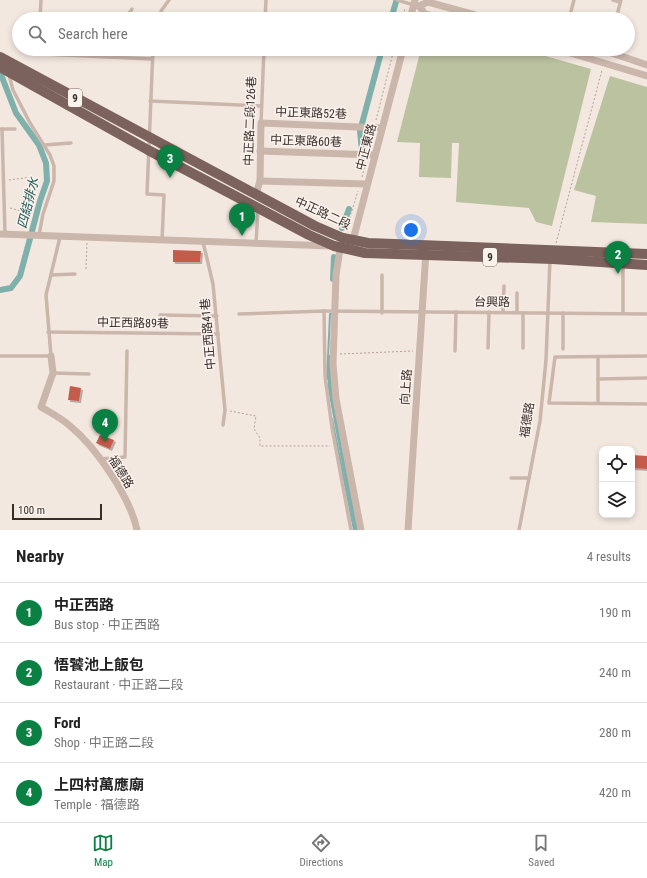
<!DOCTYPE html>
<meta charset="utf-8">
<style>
body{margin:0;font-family:"Roboto Condensed","Noto Sans TC",sans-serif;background:#f6f6f6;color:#222}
.controls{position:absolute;right:12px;bottom:12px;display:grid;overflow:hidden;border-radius:8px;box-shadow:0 2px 6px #0003}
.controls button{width:36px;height:36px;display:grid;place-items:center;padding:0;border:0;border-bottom:1px solid #e0e0e0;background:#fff;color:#222;font:20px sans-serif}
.scale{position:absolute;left:12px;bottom:10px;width:90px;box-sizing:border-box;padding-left:4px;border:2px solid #392d2a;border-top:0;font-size:11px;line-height:14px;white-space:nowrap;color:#392d2a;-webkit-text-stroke:3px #faf2ed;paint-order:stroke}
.you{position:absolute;left:411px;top:230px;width:14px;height:14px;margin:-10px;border:3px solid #fff;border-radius:50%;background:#1a73e8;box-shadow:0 0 0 6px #1a73e833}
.badge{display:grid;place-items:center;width:26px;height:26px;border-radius:50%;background:#0b8043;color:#fff;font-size:13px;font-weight:700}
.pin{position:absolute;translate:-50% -33px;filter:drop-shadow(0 1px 2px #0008)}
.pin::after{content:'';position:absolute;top:21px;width:14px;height:12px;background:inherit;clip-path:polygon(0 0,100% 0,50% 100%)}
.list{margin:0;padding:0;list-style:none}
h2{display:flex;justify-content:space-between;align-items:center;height:52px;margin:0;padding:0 16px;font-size:17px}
h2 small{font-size:13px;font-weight:400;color:#767676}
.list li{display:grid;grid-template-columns:26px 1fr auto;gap:12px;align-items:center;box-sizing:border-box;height:60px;padding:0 16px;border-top:1px solid #e0e0e0}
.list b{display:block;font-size:15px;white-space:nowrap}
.list p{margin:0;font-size:13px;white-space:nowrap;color:#767676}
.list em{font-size:13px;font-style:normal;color:#767676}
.icon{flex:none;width:22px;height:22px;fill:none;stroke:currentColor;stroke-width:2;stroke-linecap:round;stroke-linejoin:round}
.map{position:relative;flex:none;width:647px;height:530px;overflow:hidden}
.search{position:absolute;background:#fff;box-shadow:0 2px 6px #0003;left:12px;right:12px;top:12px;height:44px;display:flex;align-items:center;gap:10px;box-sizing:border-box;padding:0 14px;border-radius:22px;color:#767676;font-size:15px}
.sheet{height:292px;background:#fff}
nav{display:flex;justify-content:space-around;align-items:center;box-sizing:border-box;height:56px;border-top:1px solid #e0e0e0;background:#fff;font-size:11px;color:#767676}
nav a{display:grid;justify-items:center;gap:2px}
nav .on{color:#0b8043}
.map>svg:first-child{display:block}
.green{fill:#bbc29f}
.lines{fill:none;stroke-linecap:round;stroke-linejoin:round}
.stream{stroke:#7fb0ac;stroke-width:2}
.canal{stroke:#7fb0ac;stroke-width:6}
.building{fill:#c55b4c;filter:url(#shadow)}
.path{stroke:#b7a095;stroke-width:1;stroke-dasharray:2 2;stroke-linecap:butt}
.lane{stroke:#cbb6ab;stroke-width:3.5}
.street{stroke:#cbb6ab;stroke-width:7}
.primary{stroke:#7b625c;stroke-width:10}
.labels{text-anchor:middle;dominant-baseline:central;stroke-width:3;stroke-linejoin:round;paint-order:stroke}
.shield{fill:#faf2ed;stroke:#736864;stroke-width:1}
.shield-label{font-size:11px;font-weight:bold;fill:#392d2a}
.street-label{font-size:12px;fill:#392d2a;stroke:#faf2ed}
.water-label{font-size:13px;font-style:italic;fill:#205b58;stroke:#faf2ed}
</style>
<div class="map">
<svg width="647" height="530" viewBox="0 0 647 530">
<defs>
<filter id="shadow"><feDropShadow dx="2" dy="2" stdDeviation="0" flood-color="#0004"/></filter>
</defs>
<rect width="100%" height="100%" fill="#f3e8e0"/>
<!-- green -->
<g class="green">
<polygon points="421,49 521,49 591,69 552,226 536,222 529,208 456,202 459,143 452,143 451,178 419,177 420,143 397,142"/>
<polygon points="610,76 647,87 647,224 591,222 596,196 574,190"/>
</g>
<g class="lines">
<!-- stream -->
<g class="stream">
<polyline points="327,379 330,314 331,314"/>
<polyline points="332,419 354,530"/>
</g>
<!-- canal -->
<g class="canal">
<polyline points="391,19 396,2"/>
<polyline points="0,72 16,113 39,145 46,163 47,181 40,201 20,276 11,288 0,290"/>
<polyline points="362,151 360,131 382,49"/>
<polyline points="342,228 349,209"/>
<polyline points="333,279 334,257"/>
<polyline points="330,358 331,389 357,530"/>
</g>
</g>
<!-- building -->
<g class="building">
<polygon points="173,250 201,251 200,262 173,262"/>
<polygon points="70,386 81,388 79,401 68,400"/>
<polygon points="100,435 114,440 110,449 96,443"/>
<polygon points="601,453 602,453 602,466 600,466"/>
<polygon points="632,455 647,456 647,469 632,468"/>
</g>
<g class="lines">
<!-- path -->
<g class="path">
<polyline points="402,19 405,8"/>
<polyline points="376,120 394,49"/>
<polyline points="369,147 373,135"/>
<polyline points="362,177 366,162"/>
<polyline points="9,180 32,177"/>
<polyline points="10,208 25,212"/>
<polyline points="346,230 358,191"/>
<polyline points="556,243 602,70"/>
<polyline points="86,269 87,243"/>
<polyline points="340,354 413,351"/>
<polyline points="230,411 256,416 254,429 260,438 260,446 330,446"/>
</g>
<!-- lane -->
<g class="lane">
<polyline points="397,0 414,5"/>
<polyline points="613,0 620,2"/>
<polyline points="40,19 41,0"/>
<polyline points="125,19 132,9"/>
<polyline points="160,19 161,11 169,0"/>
<polyline points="265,19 266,0"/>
<polyline points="569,19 574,0"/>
<polyline points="616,19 621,0"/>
<polyline points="40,49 42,54 152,59"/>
<polyline points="153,49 147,194 164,195 162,241"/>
<polyline points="9,75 13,90 30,123 50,155 54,166 54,181 43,214 39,235"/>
<polyline points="150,101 261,106"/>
<polyline points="261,123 264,49"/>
<polyline points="1,129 15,129"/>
<polyline points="2,129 5,234"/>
<polyline points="44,145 71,143"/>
<polyline points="203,242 213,284 225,410 223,425"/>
<polyline points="256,243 258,210"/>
<polyline points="623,265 623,313"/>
<polyline points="51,275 75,274"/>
<polyline points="324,311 647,314"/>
<polyline points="503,312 504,286"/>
<polyline points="517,312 517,293"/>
<polyline points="382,313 382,275"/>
<polyline points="239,314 324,311 325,376 332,428 351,530"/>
<polyline points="160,315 217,316"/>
<polyline points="48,332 218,334"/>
<polyline points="488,348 489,312"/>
<polyline points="523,348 523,313"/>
<polyline points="563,349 563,313"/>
<polyline points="455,351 456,312"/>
<polyline points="0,356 51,356 46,295 60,237"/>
<polyline points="647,356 555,357 549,403 647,404"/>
<polyline points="598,357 598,403"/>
<polyline points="53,373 89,374"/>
<polyline points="598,379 647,378"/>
<polyline points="101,459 125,457 127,351"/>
<polyline points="511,478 529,478"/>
<polyline points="519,530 540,421 546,360 550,259"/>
</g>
<!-- street -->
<g class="street">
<polyline points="414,5 419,6 425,14 445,19"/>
<polyline points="419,6 428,2 490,19"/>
<polyline points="410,19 415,0"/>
<polyline points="557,49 647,76"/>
<polyline points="600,49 647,65"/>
<polyline points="260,151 375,155"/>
<polyline points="260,181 367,184"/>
<polyline points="256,194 260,181 261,123 382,128"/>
<polyline points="0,234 331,246"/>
<polyline points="341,243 336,275 333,364 336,399 361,530"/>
<polyline points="352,244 403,49"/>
<path d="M51,356L53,373L41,407C51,413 61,418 70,426C96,447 130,497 137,530"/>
<polyline points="408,530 426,251"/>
</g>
<!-- primary -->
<g class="primary">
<polyline points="0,57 315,226 343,238 368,243 647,254"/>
<polyline points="0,67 148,150 309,235 334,246 365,253 553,259 647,265"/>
</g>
</g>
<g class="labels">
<!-- shield labels -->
<g class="shield">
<rect x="68" y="89" width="14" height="18" rx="3"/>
<rect x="483" y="248" width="14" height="18" rx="3"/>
</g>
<g class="shield-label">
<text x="75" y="98">9</text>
<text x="490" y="257">9</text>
</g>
<!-- street labels -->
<g class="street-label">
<text transform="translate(311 113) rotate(2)">中正東路52巷</text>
<text transform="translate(250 121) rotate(-88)">中正路二段126巷</text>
<text transform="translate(306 141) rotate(2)">中正東路60巷</text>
<text transform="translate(366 147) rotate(-75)">中正東路</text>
<text transform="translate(323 213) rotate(25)">中正路二段</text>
<text transform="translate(492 302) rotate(1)">台興路</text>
<text transform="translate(133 323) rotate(1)">中正西路89巷</text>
<text transform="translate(208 334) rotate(-95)">中正西路41巷</text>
<text transform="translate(406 387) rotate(-86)">向上路</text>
<text transform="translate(527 420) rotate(-81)">福德路</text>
<text transform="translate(121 472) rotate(58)">福德路</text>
</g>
<!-- water labels -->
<g class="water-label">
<text transform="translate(28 203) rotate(-76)">四結排水</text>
</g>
</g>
</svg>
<div class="controls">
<button><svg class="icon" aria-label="locate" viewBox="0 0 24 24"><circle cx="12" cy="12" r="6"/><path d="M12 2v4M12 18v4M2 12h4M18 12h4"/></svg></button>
<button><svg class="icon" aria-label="layers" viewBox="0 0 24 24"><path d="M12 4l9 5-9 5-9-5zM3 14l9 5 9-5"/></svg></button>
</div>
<div class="scale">100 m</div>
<div class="you"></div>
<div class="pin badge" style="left:242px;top:236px">1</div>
<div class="pin badge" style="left:618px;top:274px">2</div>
<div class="pin badge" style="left:170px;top:178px">3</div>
<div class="pin badge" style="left:105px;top:442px">4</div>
<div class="search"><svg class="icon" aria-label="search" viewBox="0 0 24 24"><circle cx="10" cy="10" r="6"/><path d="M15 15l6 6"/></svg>Search here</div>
</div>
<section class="sheet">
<h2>Nearby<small>4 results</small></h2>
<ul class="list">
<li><span class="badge">1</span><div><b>中正西路</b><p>Bus stop · 中正西路</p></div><em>190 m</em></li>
<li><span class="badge">2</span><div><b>悟饕池上飯包</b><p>Restaurant · 中正路二段</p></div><em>240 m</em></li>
<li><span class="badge">3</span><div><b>Ford</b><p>Shop · 中正路二段</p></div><em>280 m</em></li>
<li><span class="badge">4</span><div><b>上四村萬應廟</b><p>Temple · 福德路</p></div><em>420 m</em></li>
</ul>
</section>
<nav>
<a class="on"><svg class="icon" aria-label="map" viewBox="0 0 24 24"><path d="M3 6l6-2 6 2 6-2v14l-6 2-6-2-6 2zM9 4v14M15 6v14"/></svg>Map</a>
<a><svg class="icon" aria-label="directions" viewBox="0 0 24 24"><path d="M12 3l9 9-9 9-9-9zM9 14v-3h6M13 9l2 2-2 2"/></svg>Directions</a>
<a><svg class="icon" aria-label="saved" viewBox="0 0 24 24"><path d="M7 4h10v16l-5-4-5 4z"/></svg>Saved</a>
</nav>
